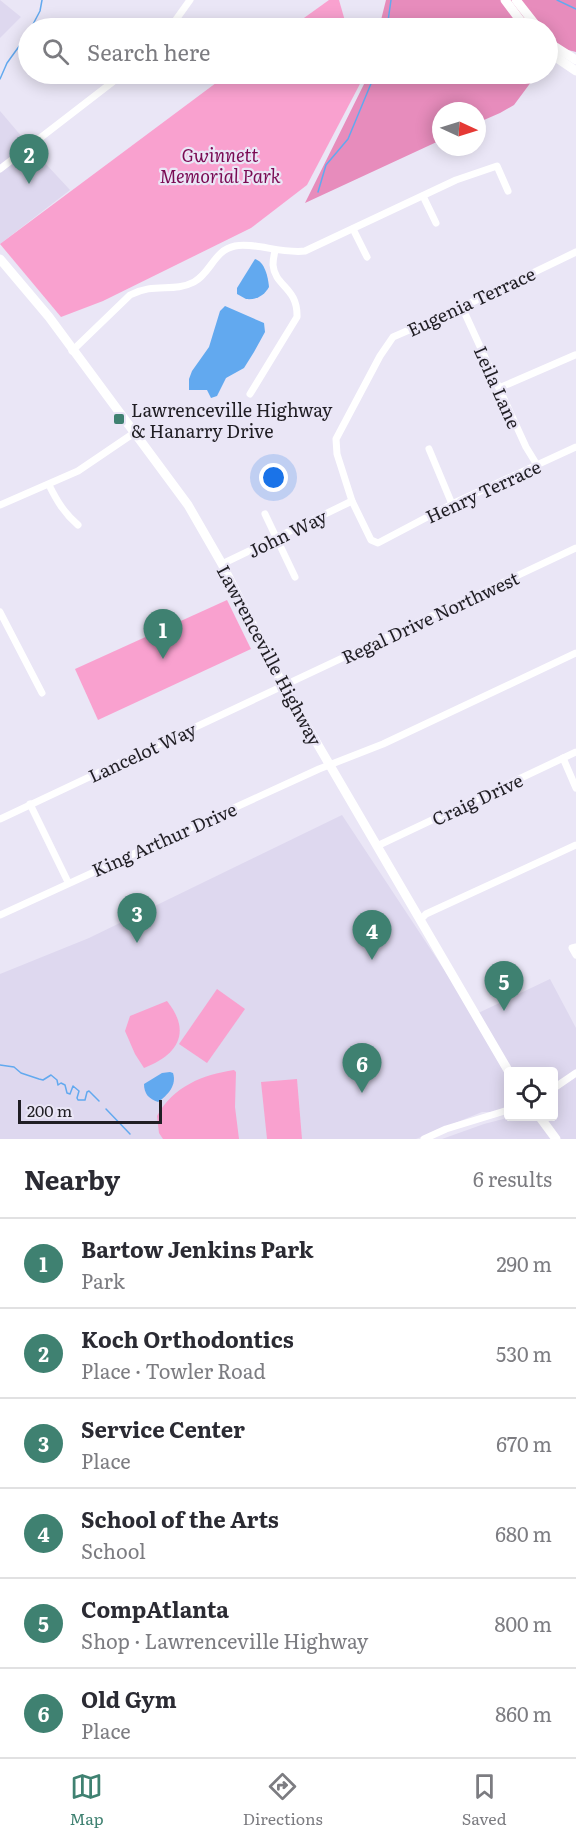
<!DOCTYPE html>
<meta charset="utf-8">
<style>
body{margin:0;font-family:Literata,serif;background:#f7f7f7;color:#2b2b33}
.controls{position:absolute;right:18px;bottom:18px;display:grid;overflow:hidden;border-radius:6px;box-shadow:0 3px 15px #0003}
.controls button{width:54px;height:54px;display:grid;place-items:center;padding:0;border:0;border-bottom:2px solid #e1e1e2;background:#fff;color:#2b2b33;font:30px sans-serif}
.compass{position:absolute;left:432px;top:102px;width:54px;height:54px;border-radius:50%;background:#fff;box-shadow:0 3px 15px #0003;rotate:94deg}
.scale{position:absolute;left:18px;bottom:15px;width:144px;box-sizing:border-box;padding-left:6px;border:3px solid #201e24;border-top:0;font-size:16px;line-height:21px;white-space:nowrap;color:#201e24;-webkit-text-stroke:4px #eae6f6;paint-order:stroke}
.you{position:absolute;left:274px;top:478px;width:21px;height:21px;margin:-15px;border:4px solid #fff;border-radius:50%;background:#1a73e8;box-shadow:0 0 0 9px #1a73e833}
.badge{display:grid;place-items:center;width:39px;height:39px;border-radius:50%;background:#3f8171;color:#fff;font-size:20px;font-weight:700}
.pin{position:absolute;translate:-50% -50px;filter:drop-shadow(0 2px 3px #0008)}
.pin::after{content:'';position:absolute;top:32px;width:21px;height:18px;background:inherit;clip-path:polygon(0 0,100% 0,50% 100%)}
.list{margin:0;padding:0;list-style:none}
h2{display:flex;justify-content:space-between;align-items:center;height:78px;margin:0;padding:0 24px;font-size:26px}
h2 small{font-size:20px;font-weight:400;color:#7c7c81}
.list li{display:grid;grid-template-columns:39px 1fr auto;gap:18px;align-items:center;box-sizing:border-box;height:90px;padding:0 24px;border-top:2px solid #e1e1e2}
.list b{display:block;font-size:22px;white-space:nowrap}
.list p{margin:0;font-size:20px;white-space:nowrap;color:#7c7c81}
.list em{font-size:20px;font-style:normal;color:#7c7c81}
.icon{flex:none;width:33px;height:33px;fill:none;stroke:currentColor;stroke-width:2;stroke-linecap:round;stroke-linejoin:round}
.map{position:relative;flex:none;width:576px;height:1139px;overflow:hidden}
.search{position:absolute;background:#fff;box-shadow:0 3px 15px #0003;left:18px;right:18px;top:18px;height:66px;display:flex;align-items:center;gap:15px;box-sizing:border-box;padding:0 21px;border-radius:33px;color:#7c7c81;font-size:22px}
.sheet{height:618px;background:#fff}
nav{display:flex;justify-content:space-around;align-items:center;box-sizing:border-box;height:84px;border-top:2px solid #e1e1e2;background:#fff;font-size:16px;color:#7c7c81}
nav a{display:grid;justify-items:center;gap:3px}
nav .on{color:#3f8171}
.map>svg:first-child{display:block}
.built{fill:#ded8ef}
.green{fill:#f9a1cf}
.forest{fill:#e78cbc}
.water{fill:#62a9ef}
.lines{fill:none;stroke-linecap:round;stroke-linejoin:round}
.stream{stroke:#62a9ef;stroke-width:1.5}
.minor{stroke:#fff;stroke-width:7}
.major{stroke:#fff;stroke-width:9}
.poi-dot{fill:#3f8171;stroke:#eae6f6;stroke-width:2}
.labels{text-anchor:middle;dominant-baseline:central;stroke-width:4.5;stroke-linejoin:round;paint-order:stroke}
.park-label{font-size:18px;font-style:italic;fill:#790a53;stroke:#eae6f6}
.street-label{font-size:18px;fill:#201e24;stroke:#eae6f6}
.poi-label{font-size:18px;fill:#201e24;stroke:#eae6f6;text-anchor:start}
</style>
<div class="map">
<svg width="576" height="1139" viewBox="0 0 576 1139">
<rect width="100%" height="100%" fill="#eae6f6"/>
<!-- built -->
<g class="built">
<polygon points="0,0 21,17 0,38"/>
<polygon points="0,111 28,144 0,166"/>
<polygon points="31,148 70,190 0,244 0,172"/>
<polygon points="342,815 474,1015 550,979 576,1028 576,1139 442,1139 484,1124 511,1117 554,1116 554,1072 508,1072 508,1112 482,1112 416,1139 0,1139 0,974 89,938"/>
</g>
<!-- green -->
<g class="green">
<polygon points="329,0 339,0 347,28 290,28"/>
<polygon points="228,74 360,74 362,80 307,185 251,228 103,301 61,317 0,244"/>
<polygon points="227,600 251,649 98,720 75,669"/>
<polygon points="217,989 245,1009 207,1063 179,1044"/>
<path d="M167,1001C192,1032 178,1055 144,1068L135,1054L125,1031L130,1016Z"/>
<path d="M234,1070L236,1072L235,1107L239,1139H163L159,1133L157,1116C174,1086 202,1075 234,1070Z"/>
<polygon points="297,1079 302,1139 267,1139 261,1082"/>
</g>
<!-- forest -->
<g class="forest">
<polygon points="386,0 576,0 576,52 556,47 548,59 548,28 379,28"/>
<polygon points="369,74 537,74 514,105 500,113 477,123 477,111 441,111 441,140 305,203"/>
</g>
<!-- water -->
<g class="water">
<path d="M255,259C265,262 268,277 269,287C264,296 256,300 246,299L237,294V288Z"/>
<polygon points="225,306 264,323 265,332 254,352 244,368 226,378 217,396 211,398 207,390 189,390 189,379 192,371 209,347 220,311"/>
<path d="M170,1072L173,1073C177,1085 168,1095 158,1102C149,1099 144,1094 144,1084L162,1073Z"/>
</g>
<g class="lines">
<!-- stream -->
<g class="stream">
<polyline points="557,0 576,9"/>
<polyline points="31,28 40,11 42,0"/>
<polyline points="387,28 391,0"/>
<polyline points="0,79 7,63 28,34"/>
<polyline points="318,192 326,165 348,139 375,74"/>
<polyline points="0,1065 14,1067 21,1073 39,1079 43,1080 51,1075 57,1080 58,1085 61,1083 65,1085 67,1093 70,1094 73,1086 79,1091 77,1098 78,1100 85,1100 87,1092 89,1091 99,1101"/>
<polyline points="106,1109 130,1134"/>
</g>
<!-- minor -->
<g class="minor">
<polyline points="170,28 190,0"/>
<polyline points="0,169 123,74"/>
<polyline points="423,196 436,223"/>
<polyline points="353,229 367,257"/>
<polyline points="576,252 462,307 393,337 380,356 336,439 337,454 352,501 371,540 378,543 452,504 576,447"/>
<polyline points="462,307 526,447 537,465"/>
<path d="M72,351L130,295C155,282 173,293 194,282C211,273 214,250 235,246C254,242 281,254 305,251L456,180L497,166L508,191"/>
<polyline points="499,388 575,355"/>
<path d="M250,394L297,317C298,287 275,287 273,265C273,261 274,255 275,251"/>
<polyline points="429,449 452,504"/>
<path d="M49,485C57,501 64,513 78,525"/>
<polyline points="0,505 78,471 134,433"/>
<polyline points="265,514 295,577"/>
<polyline points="222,564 352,501"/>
<polyline points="0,612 42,693"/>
<polyline points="563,758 576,788"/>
<polyline points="30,804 68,882"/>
<polyline points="0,819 576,548"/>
<polyline points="377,846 576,752"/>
<polyline points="0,915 319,769 383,744 576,653"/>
<polyline points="420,920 426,914 576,845"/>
<polyline points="576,947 572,948 576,955"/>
<polyline points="554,1088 576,1073"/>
<polyline points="424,1139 446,1129 508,1110"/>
</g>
<!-- major -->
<g class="major">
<polyline points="505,0 526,28"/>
<polyline points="516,0 538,28"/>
<polyline points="548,39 554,46 576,60"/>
<polyline points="548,52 576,71"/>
<polyline points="0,259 49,317 188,505 222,564 283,685 509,1072"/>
<polyline points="539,1116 556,1139"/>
</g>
</g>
<!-- markers -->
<rect class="poi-dot" x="113" y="413" width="12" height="12" rx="3"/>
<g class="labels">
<!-- park labels -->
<g class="park-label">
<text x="220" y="154">Gwinnett<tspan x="220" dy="21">Memorial Park</tspan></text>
</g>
<!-- street labels -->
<g class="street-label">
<text transform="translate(471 301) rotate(-25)">Eugenia Terrace</text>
<text transform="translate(498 387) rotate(66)">Leila Lane</text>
<text transform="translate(483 491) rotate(-25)">Henry Terrace</text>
<text transform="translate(287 533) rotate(-26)">John Way</text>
<text transform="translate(430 617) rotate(-25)">Regal Drive Northwest</text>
<text transform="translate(270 655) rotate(62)">Lawrenceville Highway</text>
<text transform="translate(142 752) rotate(-25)">Lancelot Way</text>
<text transform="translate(477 799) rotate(-25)">Craig Drive</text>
<text transform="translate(164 839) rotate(-24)">King Arthur Drive</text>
</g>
<!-- poi labels -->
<g class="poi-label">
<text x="131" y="409">Lawrenceville Highway<tspan x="131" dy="21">&amp; Hanarry Drive</tspan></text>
</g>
</g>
</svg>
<div class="controls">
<button><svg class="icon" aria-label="locate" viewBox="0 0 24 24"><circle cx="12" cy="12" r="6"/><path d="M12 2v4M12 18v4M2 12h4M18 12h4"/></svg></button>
</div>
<svg class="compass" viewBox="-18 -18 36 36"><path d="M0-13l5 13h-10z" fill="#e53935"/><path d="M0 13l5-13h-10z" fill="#7c7c81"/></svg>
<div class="scale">200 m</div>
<div class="you"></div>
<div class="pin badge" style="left:163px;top:659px">1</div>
<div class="pin badge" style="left:29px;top:184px">2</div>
<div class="pin badge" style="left:137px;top:943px">3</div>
<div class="pin badge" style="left:372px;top:960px">4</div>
<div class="pin badge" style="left:504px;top:1011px">5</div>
<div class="pin badge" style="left:362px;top:1093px">6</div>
<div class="search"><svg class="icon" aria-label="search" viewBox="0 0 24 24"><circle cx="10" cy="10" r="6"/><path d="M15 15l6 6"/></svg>Search here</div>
</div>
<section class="sheet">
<h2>Nearby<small>6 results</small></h2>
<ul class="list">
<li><span class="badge">1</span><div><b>Bartow Jenkins Park</b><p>Park</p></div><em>290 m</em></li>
<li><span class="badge">2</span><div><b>Koch Orthodontics</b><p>Place · Towler Road</p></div><em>530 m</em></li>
<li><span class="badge">3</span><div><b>Service Center</b><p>Place</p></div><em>670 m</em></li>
<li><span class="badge">4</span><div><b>School of the Arts</b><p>School</p></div><em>680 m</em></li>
<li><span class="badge">5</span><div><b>CompAtlanta</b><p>Shop · Lawrenceville Highway</p></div><em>800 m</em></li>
<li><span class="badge">6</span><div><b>Old Gym</b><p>Place</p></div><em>860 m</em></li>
</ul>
</section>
<nav>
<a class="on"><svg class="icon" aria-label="map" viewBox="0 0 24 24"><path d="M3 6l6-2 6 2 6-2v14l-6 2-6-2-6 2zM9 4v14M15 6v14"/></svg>Map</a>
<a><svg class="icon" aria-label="directions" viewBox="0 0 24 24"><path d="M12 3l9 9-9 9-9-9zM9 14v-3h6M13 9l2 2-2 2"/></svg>Directions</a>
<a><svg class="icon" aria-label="saved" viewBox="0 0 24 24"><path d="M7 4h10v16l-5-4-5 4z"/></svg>Saved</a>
</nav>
